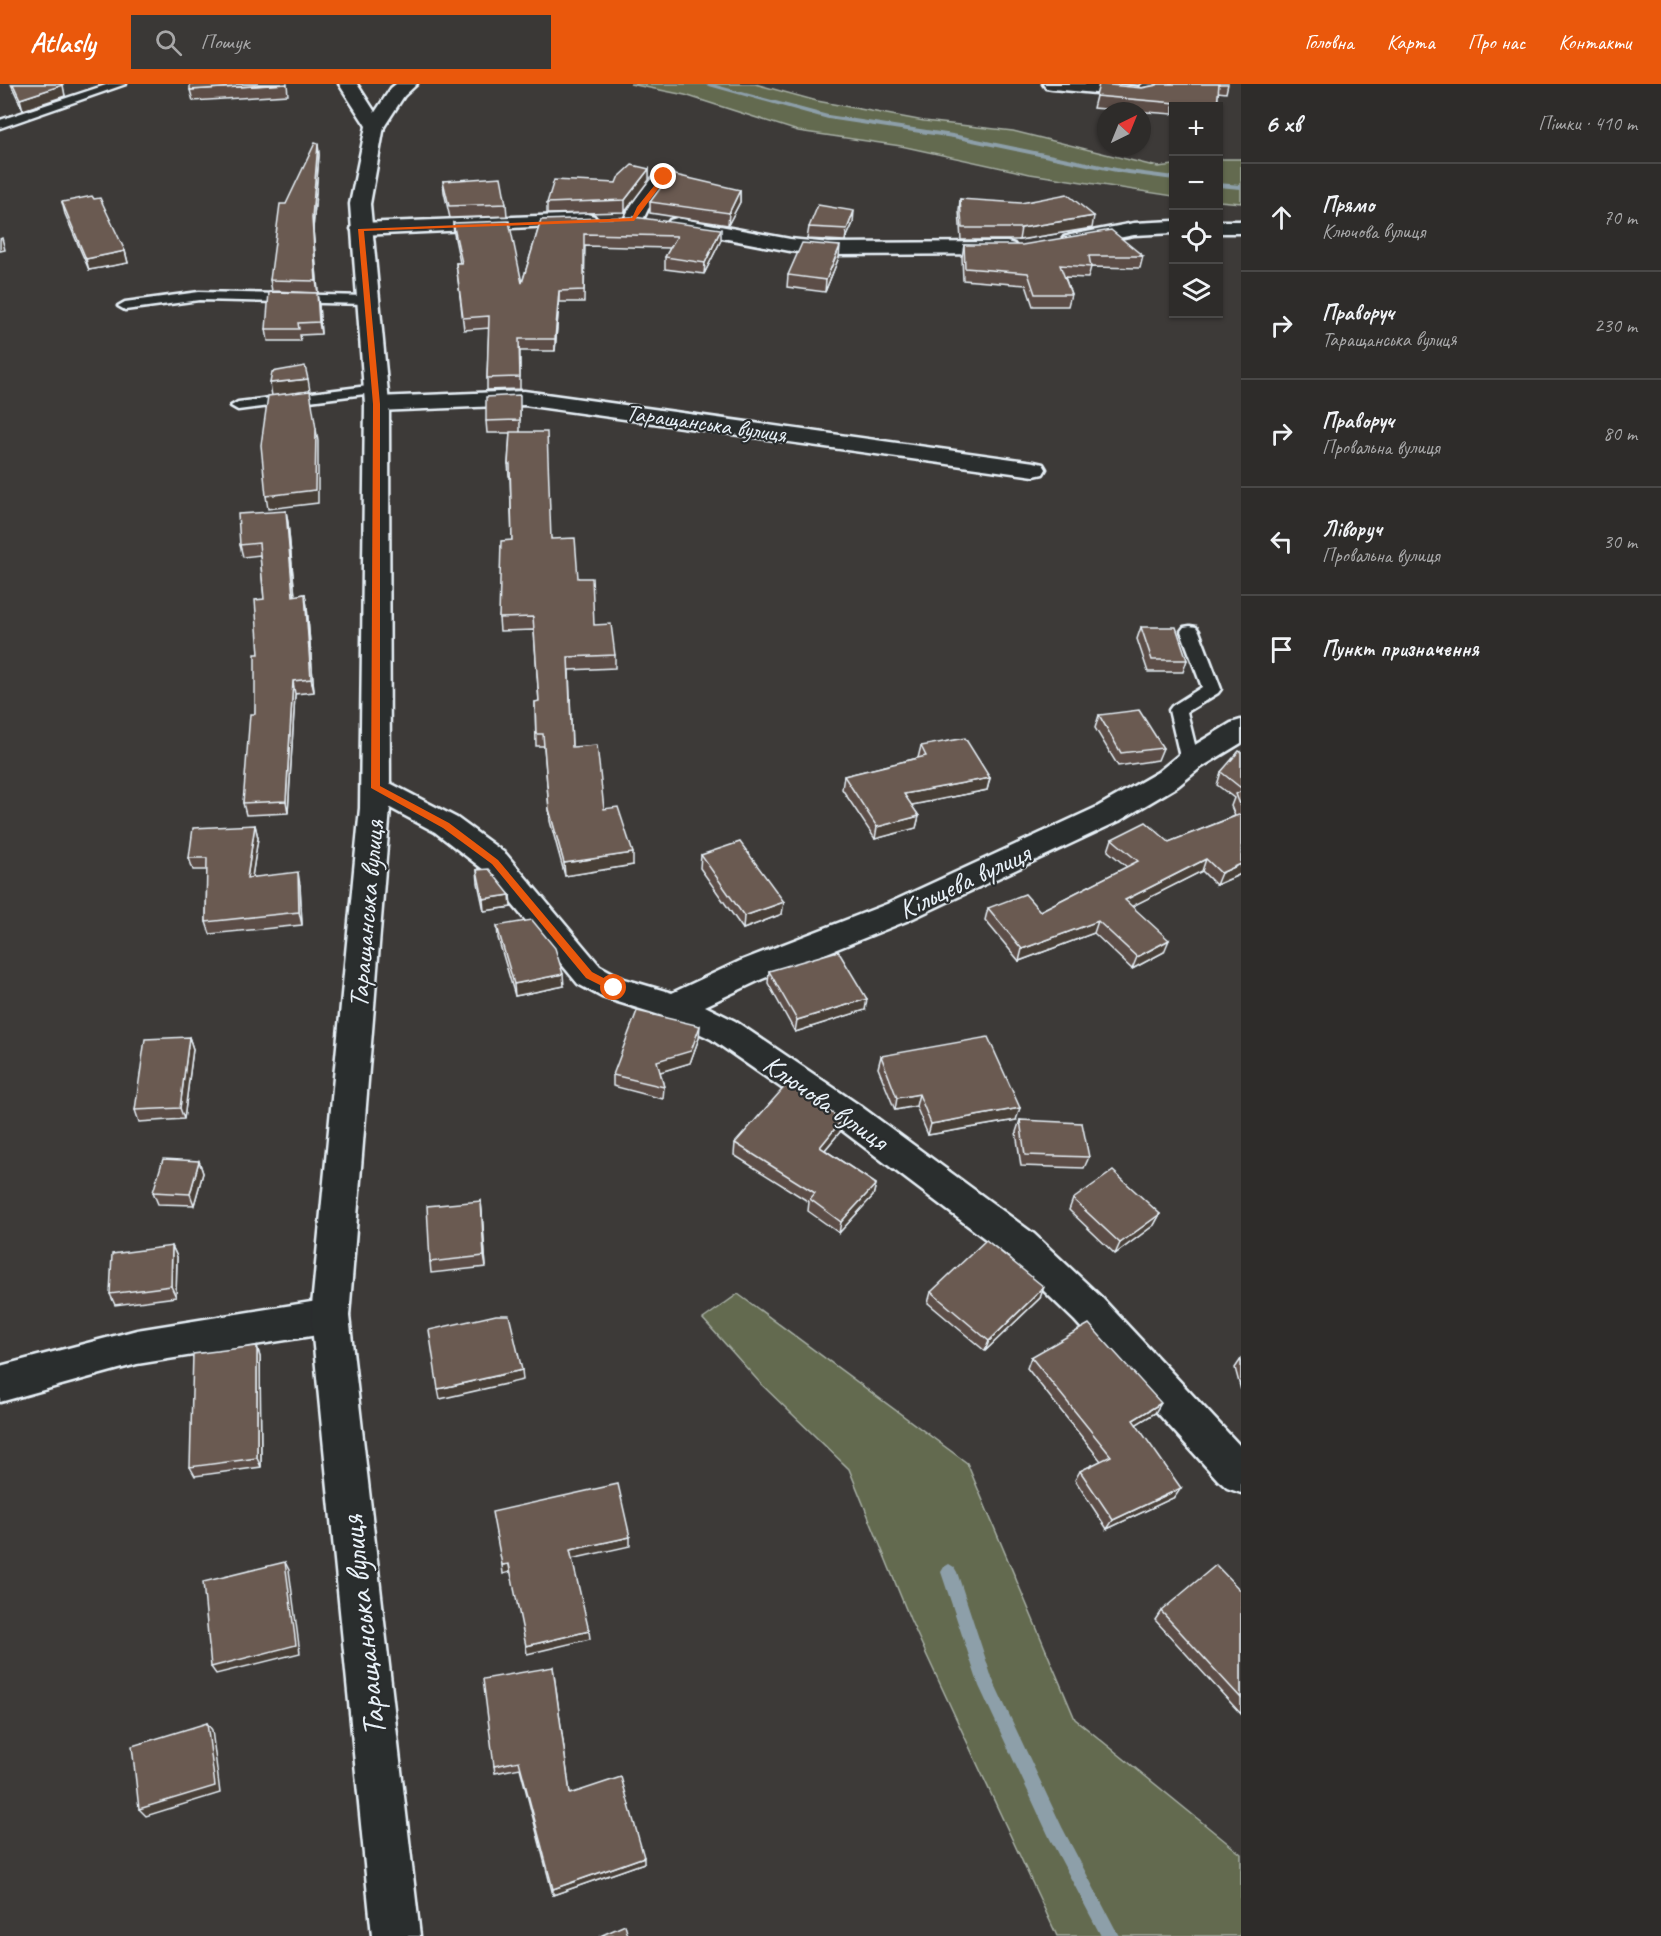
<!DOCTYPE html>
<html lang="uk">
<meta charset="utf-8">
<style>
body{margin:0;font-family:Caveat,sans-serif;background:#3a3836;color:#f1f3f6}
.controls{position:absolute;right:18px;top:18px;display:grid;overflow:hidden;border-radius:0px;box-shadow:0 2px 4px #0004}
.controls button{width:54px;height:54px;display:grid;place-items:center;padding:0;border:0;border-bottom:2px solid #494847;background:#2e2c2a;color:#f1f3f6;font:30px sans-serif}
.compass{position:absolute;left:1097px;top:18px;width:54px;height:54px;border-radius:50%;background:#2e2c2a;box-shadow:0 2px 4px #0004;rotate:43deg}
.stop{position:absolute;width:18px;height:18px;margin:-14px;border:4px solid #ea580c;border-radius:50%;background:#fff}
.stop.end{background:#ea580c;border-color:#fff;box-shadow:0 2px 6px #0008}
.list{margin:0;padding:0;list-style:none}
h2{display:flex;justify-content:space-between;align-items:center;height:78px;margin:0;padding:0 24px;font-size:26px}
h2 small{font-size:20px;font-weight:400;color:#a7a7a8}
.list li{display:grid;grid-template-columns:39px 1fr auto;gap:18px;align-items:center;box-sizing:border-box;height:108px;padding:0 24px;border-top:2px solid #494847}
.list b{display:block;font-size:22px;white-space:nowrap}
.list p{margin:0;font-size:20px;white-space:nowrap;color:#a7a7a8}
.list em{font-size:20px;font-style:normal;color:#a7a7a8}
.icon{flex:none;width:33px;height:33px;fill:none;stroke:currentColor;stroke-width:2;stroke-linecap:round;stroke-linejoin:round}
.map{position:relative;flex:none;width:1241px;height:1852px;overflow:hidden}
header{display:flex;align-items:center;gap:36px;box-sizing:border-box;height:84px;padding:0 30px;background:#ea580c;color:#fff}
header strong{font-size:28px}
nav{display:flex;gap:33px;margin-inline-start:auto;font-size:21px}
.search{width:420px;height:54px;background:#3a3836;display:flex;align-items:center;gap:15px;box-sizing:border-box;padding:0 21px;border-radius:0px;color:#a7a7a8;font-size:22px}
main{display:flex}
aside{flex:1;background:#2e2c2a}
.map>svg:first-child{display:block}
.green{fill:#636a50;stroke:#a6aea4;stroke-width:1.5}
.lines{fill:none;stroke-linecap:round;stroke-linejoin:round}
.stream{fill:#8d9fa9;fill-rule:evenodd}
.service-casing{stroke:#e8f1f8;stroke-width:5}
.minor-casing{stroke:#e8f1f8;stroke-width:5}
.tertiary-casing{stroke:#e8f1f8;stroke-width:5}
.secondary-casing{stroke:#e8f1f8;stroke-width:5}
.service{fill:#2a2d2e;fill-rule:evenodd}
.minor{fill:#2a2d2e;fill-rule:evenodd}
.tertiary{fill:#2a2d2e;fill-rule:evenodd}
.secondary{fill:#2a2d2e;fill-rule:evenodd}
.wall{fill:#5b4d46;stroke:#e8f1f8;stroke-width:1.5}
.shaded-wall{fill:#4a3f39;stroke:#e8f1f8;stroke-width:1.5}
.building{fill:#6a5a51;stroke:#e8f1f8;stroke-width:1.5}
.route{fill:#ea580c}
.labels{text-anchor:middle;dominant-baseline:central;stroke-width:4.5;stroke-linejoin:round;paint-order:stroke}
.far-street-label{font-size:24px;fill:#e8f1f8;stroke:#2a2d2e}
.street-label{font-size:28px;fill:#e8f1f8;stroke:#2a2d2e}
.near-street-label{font-size:33px;fill:#e8f1f8;stroke:#2a2d2e}
</style>
<header>
<strong>Atlasly</strong>
<div class="search"><svg class="icon" aria-label="search" viewBox="0 0 24 24"><circle cx="10" cy="10" r="6"/><path d="M15 15l6 6"/></svg>Пошук</div>
<nav><a>Головна</a><a>Карта</a><a>Про нас</a><a>Контакти</a></nav>
</header>
<main>
<div class="map">
<svg width="1241" height="1852" viewBox="0 0 1241 1852">
<rect width="100%" height="100%" fill="#3d3a38"/>
<filter id="ink" filterUnits="userSpaceOnUse"><feTurbulence type="fractalNoise" baseFrequency=".0167" numOctaves="2"/><feDisplacementMap in="SourceGraphic" scale="12" xChannelSelector="R" yChannelSelector="G"/><feConvolveMatrix kernelMatrix="1 2 1 2 8 2 1 2 1" color-interpolation-filters="sRGB"/></filter>
<g filter="url(#ink)">
<!-- green -->
<g class="green">
<polygon points="630,0 755,0 817,17 924,37 1013,47 1158,83 1173,81 1173,112 1030,90 901,62 798,47 685,11"/>
<polygon points="1218,75 1241,75 1241,119 1219,117"/>
<polygon points="738,1210 967,1379 1075,1635 1241,1770 1241,1852 1057,1852 910,1535 849,1385 761,1300 703,1235"/>
</g>
<g class="lines">
<!-- stream -->
<g class="stream">
<polygon points="702,0 712,0 828,31 953,50 1121,85 1174,92 1174,96 1121,89 953,54 828,35"/>
<polygon points="1218,99 1241,101 1241,105 1218,103"/>
<polygon points="949,1480 954,1483 957,1488 992,1594 1062,1743 1119,1852 1101,1852 1050,1755 979,1602 941,1488 944,1483"/>
</g>
<defs>
<g id="service">
<polygon points="109,0 126,0 0,44 0,36"/>
<polygon points="199,208 367,212 374,216 367,220 199,216 125,226 118,222 125,218"/>
<polygon points="376,301 383,305 381,308 238,326 231,322 238,318"/>
<polygon points="1190,542 1196,543 1199,547 1221,605 1218,609 1187,628 1199,677 1197,681 1190,683 1183,681 1181,677 1169,626 1172,622 1202,603 1181,547 1184,543"/>
</g>
<g id="minor">
<polygon points="1043,0 1111,0 1139,3 1143,0 1161,0 1154,10 1139,13 1052,5 1046,4"/>
<path d="M664,87L671,89L674,93L648,125L641,140H627L624,136C630,122 649,91 664,87Z"/>
<polygon points="587,130 594,132 597,136 594,140 361,151 354,149 351,145 354,141 361,139"/>
<polygon points="677,134 790,155 829,159 1007,158 1014,160 1017,164 1014,168 1007,170 829,171 790,167 670,144 667,140 670,136"/>
<polygon points="1174,137 1174,149 1134,151 1071,163 1064,161 1061,157 1064,153 1071,151 1134,139"/>
<rect x="1218" y="137" width="23" height="12"/>
<polygon points="524,307 1034,378 1043,380 1046,385 1043,390 1034,392 524,321 377,327 369,325 365,320 369,315 377,313"/>
<polygon points="1241,636 1241,659 1200,684 1178,702 1119,737 909,836 762,895 705,922 735,937 859,1021 1034,1150 1101,1213 1241,1363 1241,1409 1227,1404 1218,1396 1075,1237 1008,1172 835,1041 711,955 663,932 602,913 578,900 484,786 435,748 366,711 361,704 366,697 376,694 386,697 457,734 506,770 600,882 624,895 672,909 740,877 887,820 1097,723 1158,688 1180,670 1231,639"/>
<polygon points="330,1215 343,1220 349,1232 343,1244 330,1249 137,1280 0,1318 0,1282 137,1246"/>
</g>
<polygon id="tertiary" points="396,0 417,0 404,12 382,46 368,46 366,42 391,4"/>
<polygon id="secondary" points="339,0 357,0 384,42 370,120 389,320 390,724 349,1232 420,1852 372,1852 311,1232 360,724 365,320 350,120 366,42"/>
</defs>
<!-- service casing -->
<use href="#service" class="service-casing"/>
<!-- minor casing -->
<use href="#minor" class="minor-casing"/>
<!-- tertiary casing -->
<use href="#tertiary" class="tertiary-casing"/>
<!-- secondary casing -->
<use href="#secondary" class="secondary-casing"/>
<!-- service -->
<use href="#service" class="service"/>
<!-- minor -->
<use href="#minor" class="minor"/>
<!-- tertiary -->
<use href="#tertiary" class="tertiary"/>
<!-- secondary -->
<use href="#secondary" class="secondary"/>
</g>
<!-- wall -->
<g class="wall">
<polygon points="11,0 62,0 65,12 23,26"/>
<polygon points="287,0 288,11 193,17 190,6"/>
<polygon points="1158,0 1228,0 1226,9 1218,8 1217,22 1173,22 1173,30 1093,24 1096,12 1157,1"/>
<polygon points="318,60 319,71 313,145 318,209 272,207 270,196"/>
<polygon points="649,85 649,96 625,128 547,130 547,119 616,99"/>
<polygon points="443,97 506,120 507,132 450,134 444,108"/>
<polygon points="740,106 740,118 728,141 650,129 650,118"/>
<polygon points="960,115 1092,144 1019,156 961,156 959,127"/>
<polygon points="62,118 125,167 128,179 89,186 65,130"/>
<polygon points="541,136 721,156 704,190 665,185 665,173 670,164 585,162 584,218 559,218 555,267 520,267 520,305 487,306 487,294 489,244 464,246 456,179 460,179 454,150 453,139 522,199"/>
<polygon points="853,139 845,157 807,155 809,143"/>
<polygon points="964,161 1143,172 1140,184 1091,183 1088,194 1065,193 1071,210 1068,222 1033,222 1026,201 963,196 962,173"/>
<polygon points="839,173 825,208 787,203 788,191"/>
<polygon points="319,221 321,250 300,251 301,257 268,257 266,245"/>
<polygon points="520,323 520,348 551,455 578,494 594,541 615,571 615,584 569,586 572,663 633,781 565,792 550,737 544,662 536,662 535,618 539,618 534,546 500,547 499,534 512,456 510,392 509,392 508,380 510,349 487,349 486,337"/>
<polygon points="286,427 288,439 295,512 305,510 307,523 314,608 295,610 288,729 246,731 243,719 255,630 259,570 264,515 260,471 243,473 240,461"/>
<polygon points="1141,543 1187,576 1183,588 1148,588 1137,555"/>
<polygon points="1099,631 1163,664 1158,676 1118,682 1095,644"/>
<polygon points="921,662 990,694 987,706 911,721 919,732 916,744 875,755 842,705 844,692 918,674"/>
<polygon points="1241,668 1241,790 1216,801 1202,787 1132,822 1164,868 1132,885 1094,849 1019,877 985,836 988,824 1040,827 1127,783 1108,767 1112,755 1169,758 1235,732 1231,722 1234,714 1217,701 1221,688"/>
<polygon points="255,741 258,754 252,793 300,801 302,841 210,850 206,838 207,786 193,786 189,774"/>
<polygon points="701,771 782,830 743,845 700,784"/>
<polygon points="477,786 510,811 511,823 484,827 478,799"/>
<polygon points="497,842 564,902 515,912 498,854"/>
<polygon points="769,887 865,926 795,948 768,899"/>
<polygon points="189,953 193,965 184,1035 139,1038 135,1026"/>
<polygon points="699,954 690,979 660,988 664,1003 663,1015 613,1002 613,991"/>
<polygon points="881,972 1016,1036 928,1051 916,1022 895,1026 878,984"/>
<polygon points="842,1036 840,1048 825,1066 876,1100 873,1112 839,1149 808,1127 809,1118 734,1071 735,1059"/>
<polygon points="1020,1036 1089,1073 1084,1084 1021,1082 1016,1048"/>
<polygon points="199,1077 203,1089 194,1121 158,1120 153,1108"/>
<polygon points="1073,1115 1160,1130 1154,1141 1115,1170 1069,1126"/>
<polygon points="481,1117 486,1183 431,1189 430,1178"/>
<polygon points="172,1162 177,1173 176,1213 115,1221 110,1210"/>
<polygon points="931,1208 1040,1214 985,1267 928,1219"/>
<polygon points="257,1262 260,1273 261,1383 195,1392 190,1383"/>
<polygon points="1031,1273 1155,1329 1136,1340 1175,1413 1107,1445 1075,1396 1080,1387 1101,1377 1027,1284"/>
<polygon points="1241,1275 1241,1306 1235,1284"/>
<polygon points="1241,1507 1241,1630 1155,1536 1161,1527"/>
<polygon points="553,1583 570,1710 644,1779 553,1811 520,1684 495,1689 494,1682"/>
</g>
<!-- shaded-wall -->
<g class="shaded-wall">
<polygon points="63,1 65,12 23,26 20,15"/>
<polygon points="318,60 319,71 313,145 318,209 316,197 312,134"/>
<polygon points="649,85 649,96 625,128 625,116"/>
<polygon points="740,106 740,118 728,141 729,129"/>
<polygon points="854,127 853,139 845,157 847,145"/>
<polygon points="1094,132 1092,144 1019,156 1021,144"/>
<polygon points="721,145 721,156 704,190 705,179"/>
<polygon points="2,154 5,166 0,167 0,155"/>
<polygon points="840,162 839,173 825,208 826,196"/>
<polygon points="125,167 128,179 89,186 86,175"/>
<polygon points="559,207 559,218 555,267 555,255"/>
<polygon points="317,209 319,221 321,250 319,238"/>
<polygon points="308,295 310,307 272,312 270,299"/>
<polygon points="316,345 318,357 318,419 268,425 266,412"/>
<polygon points="286,427 288,439 296,524 293,512"/>
<polygon points="305,510 307,523 314,608 311,595"/>
<polygon points="293,597 295,610 288,729 286,717"/>
<polygon points="990,694 987,706 902,723 904,710"/>
<polygon points="919,732 916,744 875,755 877,743"/>
<polygon points="255,741 258,754 250,806 247,794"/>
<polygon points="633,769 633,781 565,792 564,779"/>
<polygon points="1206,775 1202,787 1121,828 1125,816"/>
<polygon points="1241,780 1241,790 1216,801 1221,789"/>
<polygon points="298,788 300,801 302,841 299,828"/>
<polygon points="510,811 511,823 484,827 483,815"/>
<polygon points="784,818 782,830 743,845 744,832"/>
<polygon points="1098,837 1094,849 1019,877 1022,865"/>
<polygon points="1169,856 1164,868 1132,885 1137,873"/>
<polygon points="563,890 564,902 515,912 514,900"/>
<polygon points="867,915 865,926 795,948 797,936"/>
<polygon points="700,942 699,954 690,979 657,989 657,977"/>
<polygon points="189,953 193,965 184,1035 180,1024"/>
<polygon points="919,1010 916,1022 895,1026 897,1014"/>
<polygon points="1020,1024 1016,1036 928,1051 931,1040"/>
<polygon points="842,1036 840,1048 818,1074 820,1063"/>
<polygon points="199,1077 203,1089 194,1121 190,1110"/>
<polygon points="876,1100 873,1112 839,1149 841,1138"/>
<polygon points="481,1117 482,1128 486,1183 484,1172"/>
<polygon points="1160,1130 1154,1141 1115,1170 1120,1159"/>
<polygon points="172,1162 177,1173 176,1213 171,1202"/>
<polygon points="1044,1203 1040,1214 985,1267 989,1257"/>
<polygon points="257,1262 260,1273 261,1383 257,1374"/>
<polygon points="522,1286 523,1296 440,1315 438,1305"/>
<polygon points="1161,1319 1155,1329 1127,1346 1133,1336"/>
<polygon points="1181,1404 1175,1413 1107,1445 1113,1436"/>
<polygon points="630,1453 630,1462 571,1475 570,1466"/>
<polygon points="285,1478 289,1486 300,1569 216,1590 211,1583"/>
<polygon points="509,1480 510,1488 503,1490 502,1481"/>
<polygon points="589,1547 590,1555 527,1570 526,1562"/>
<polygon points="207,1639 212,1646 220,1709 146,1732 139,1725"/>
<polygon points="644,1773 644,1779 553,1811 553,1805"/>
</g>
<!-- building -->
<g class="building">
<polygon points="13,0 62,0 63,1 20,15"/>
<polygon points="190,0 282,0 190,6"/>
<polygon points="1099,0 1142,4 1157,1 1158,0 1219,0 1217,22 1187,22 1187,20 1096,12"/>
<polygon points="315,59 318,60 312,134 316,197 270,196 280,120 286,120"/>
<polygon points="632,81 649,85 625,116 547,119 554,96 616,99 618,94"/>
<polygon points="671,90 740,106 729,129 650,118"/>
<polygon points="501,93 506,120 449,122 443,97"/>
<polygon points="1067,110 1094,132 1021,144 962,144 960,115 1021,119"/>
<polygon points="92,112 94,115 100,114 125,167 86,175 62,118"/>
<polygon points="818,121 854,127 847,145 809,143"/>
<polygon points="634,133 721,145 705,179 665,173 677,152 584,150 584,206 559,207 555,255 519,255 520,293 487,294 489,232 463,234 456,179 462,179 453,139 509,137 522,199 541,136"/>
<polygon points="1111,146 1143,172 1089,172 1091,183 1060,181 1071,210 1035,210 1028,189 965,184 964,161 1022,161"/>
<polygon points="802,159 840,162 826,196 788,191"/>
<polygon points="269,208 317,209 319,238 298,239 299,245 266,245"/>
<polygon points="305,282 308,295 270,299 272,288"/>
<polygon points="310,307 316,345 315,406 266,412 261,361 268,312"/>
<polygon points="520,311 520,336 486,337 486,313"/>
<polygon points="510,348 547,348 551,455 575,454 578,494 592,494 594,541 611,540 615,571 568,573 572,663 597,661 604,725 618,723 633,769 564,779 549,725 543,650 536,650 535,618 539,617 533,533 499,534 501,457 512,456 510,380 508,380"/>
<polygon points="286,427 293,512 305,510 311,595 293,597 286,717 243,719 250,630 255,630 255,570 259,570 255,516 264,515 259,459 240,461 238,430"/>
<polygon points="1141,543 1176,543 1187,576 1152,576"/>
<polygon points="1139,626 1163,664 1121,669 1099,631"/>
<polygon points="965,654 990,694 904,710 919,732 877,743 844,692 926,672 921,662"/>
<polygon points="1239,667 1241,668 1241,704 1221,688"/>
<polygon points="1241,707 1241,723 1236,710"/>
<polygon points="1241,730 1241,780 1221,789 1206,775 1125,816 1169,856 1137,873 1098,837 1022,865 988,824 1025,810 1040,827 1138,777 1112,755 1146,738 1169,758"/>
<polygon points="255,741 247,794 298,788 299,828 206,838 207,774 189,774 193,744"/>
<polygon points="740,758 784,818 744,832 701,771"/>
<polygon points="489,785 510,811 483,815 477,786"/>
<polygon points="532,836 555,864 563,890 514,900 497,842"/>
<polygon points="838,867 867,915 797,936 769,887"/>
<polygon points="637,927 700,942 691,967 657,977 664,1003 613,991"/>
<polygon points="189,953 180,1024 135,1026 145,955"/>
<polygon points="988,953 1020,1024 931,1040 919,1010 897,1014 881,972"/>
<polygon points="788,999 842,1036 820,1063 876,1100 841,1138 810,1115 815,1109 735,1059"/>
<polygon points="1020,1036 1082,1039 1089,1073 1025,1071"/>
<polygon points="163,1075 199,1077 190,1110 153,1108"/>
<polygon points="1113,1087 1160,1130 1120,1159 1073,1115"/>
<polygon points="481,1117 484,1172 430,1178 427,1122"/>
<polygon points="986,1156 1044,1203 989,1257 931,1208"/>
<polygon points="172,1162 171,1202 110,1210 112,1170"/>
<polygon points="496,1231 509,1231 522,1286 438,1305 429,1246"/>
<polygon points="1089,1240 1161,1319 1133,1336 1181,1404 1113,1436 1080,1387 1111,1372 1031,1273"/>
<polygon points="257,1262 257,1374 190,1383 193,1270"/>
<polygon points="618,1400 630,1453 570,1466 589,1547 526,1562 509,1480 502,1481 492,1428"/>
<polygon points="285,1478 296,1561 211,1583 203,1498"/>
<polygon points="1216,1481 1241,1507 1241,1614 1161,1527"/>
<polygon points="553,1583 570,1710 621,1693 644,1773 553,1805 519,1677 494,1682 483,1595"/>
<polygon points="207,1639 215,1702 139,1725 132,1662"/>
<polygon points="625,1841 628,1852 600,1852"/>
</g>
</g>
<!-- route -->
<polygon class="route" points="662,92 667,93 634,137 364,147 380,320 380,702 449,739 498,776 592,888 617,901 618,904 614,908 586,894 492,780 443,744 371,704 373,320 358,145 632,134 637,123"/>
<g class="labels">
<!-- far-street labels -->
<g class="far-street-label">
<text transform="translate(706 339) rotate(8)">Таращанська вулиця</text>
</g>
<!-- street labels -->
<g class="street-label">
<text transform="translate(964 797) rotate(-25)">Кільцева вулиця</text>
<text transform="translate(366 830) rotate(-85)">Таращанська вулиця</text>
<text transform="translate(826 1018) rotate(35)">Ключова вулиця</text>
</g>
<!-- near-street labels -->
<g class="near-street-label">
<text transform="translate(363 1542) rotate(-96)">Таращанська вулиця</text>
</g>
</g>
</svg>
<div class="controls">
<button>+</button>
<button>−</button>
<button><svg class="icon" aria-label="locate" viewBox="0 0 24 24"><circle cx="12" cy="12" r="6"/><path d="M12 2v4M12 18v4M2 12h4M18 12h4"/></svg></button>
<button><svg class="icon" aria-label="layers" viewBox="0 0 24 24"><path d="M12 4l9 5-9 5-9-5zM3 14l9 5 9-5"/></svg></button>
</div>
<svg class="compass" viewBox="-18 -18 36 36"><path d="M0-13l5 13h-10z" fill="#e53935"/><path d="M0 13l5-13h-10z" fill="#a7a7a8"/></svg>
<div class="stop" style="left:614px;top:904px"></div>
<div class="stop end" style="left:664px;top:93px"></div>
</div>
<aside>
<h2>6 хв<small>Пішки · 410 m</small></h2>
<ul class="list">
<li><svg class="icon" aria-label="ahead" viewBox="0 0 24 24"><path d="M12 20V5M6 11l6-6 6 6"/></svg><div><b>Прямо</b><p>Ключова вулиця</p></div><em>70 m</em></li>
<li><svg class="icon" aria-label="right" viewBox="0 0 24 24"><path d="M7 20v-9h11M14 6l5 5-5 5"/></svg><div><b>Праворуч</b><p>Таращанська вулиця</p></div><em>230 m</em></li>
<li><svg class="icon" aria-label="right" viewBox="0 0 24 24"><path d="M7 20v-9h11M14 6l5 5-5 5"/></svg><div><b>Праворуч</b><p>Провальна вулиця</p></div><em>80 m</em></li>
<li><svg class="icon" aria-label="left" viewBox="0 0 24 24"><path d="M17 20v-9H6M10 6l-5 5 5 5"/></svg><div><b>Ліворуч</b><p>Провальна вулиця</p></div><em>30 m</em></li>
<li><svg class="icon" aria-label="arrive" viewBox="0 0 24 24"><path d="M6 21V4h12l-3 4 3 4H6"/></svg><div><b>Пункт призначення</b></div></li>
</ul>
</aside>
</main>
